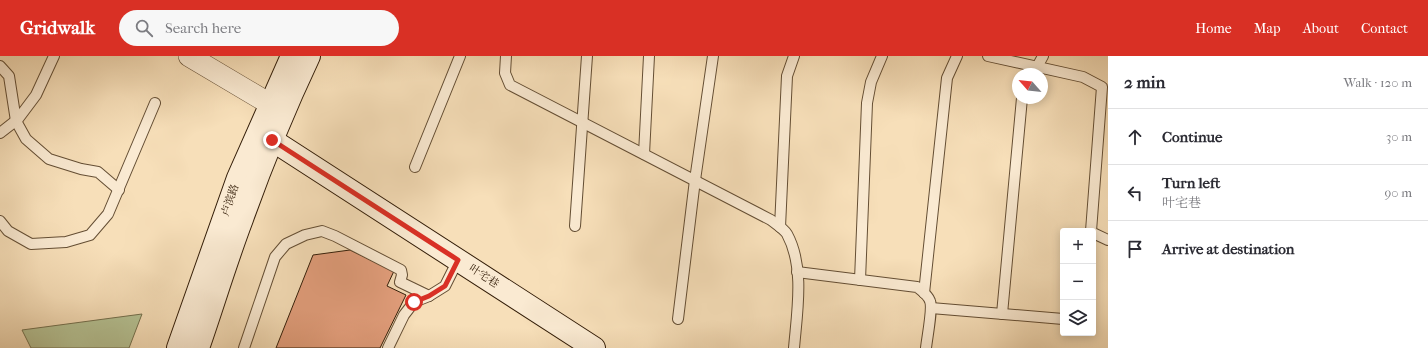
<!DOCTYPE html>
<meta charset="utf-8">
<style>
body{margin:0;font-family:"IM FELL French Canon","Noto Serif SC",serif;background:#f7f7f7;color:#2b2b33}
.controls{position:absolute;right:12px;bottom:12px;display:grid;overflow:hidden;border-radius:4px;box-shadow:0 2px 10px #0003}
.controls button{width:36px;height:36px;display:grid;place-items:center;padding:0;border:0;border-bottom:1px solid #e1e1e2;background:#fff;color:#2b2b33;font:20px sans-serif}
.compass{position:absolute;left:1012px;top:12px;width:36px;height:36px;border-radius:50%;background:#fff;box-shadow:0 2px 10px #0003;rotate:297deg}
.stop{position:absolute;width:12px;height:12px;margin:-9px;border:3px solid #d93025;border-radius:50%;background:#fff}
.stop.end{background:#d93025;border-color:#fff;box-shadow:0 1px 4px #0008}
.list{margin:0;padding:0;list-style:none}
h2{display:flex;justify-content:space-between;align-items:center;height:52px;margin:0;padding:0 16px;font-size:17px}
h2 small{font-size:13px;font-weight:400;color:#7c7c81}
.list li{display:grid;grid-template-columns:26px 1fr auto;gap:12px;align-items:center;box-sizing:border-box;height:56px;padding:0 16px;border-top:1px solid #e1e1e2}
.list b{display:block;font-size:15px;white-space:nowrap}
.list p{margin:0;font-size:13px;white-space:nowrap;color:#7c7c81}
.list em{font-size:13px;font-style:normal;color:#7c7c81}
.icon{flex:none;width:22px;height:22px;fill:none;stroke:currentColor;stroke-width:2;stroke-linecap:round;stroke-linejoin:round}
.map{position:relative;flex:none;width:1108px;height:292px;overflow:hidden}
header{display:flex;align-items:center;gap:24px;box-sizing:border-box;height:56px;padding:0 20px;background:#d93025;color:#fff}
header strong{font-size:19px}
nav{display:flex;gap:22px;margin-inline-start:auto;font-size:14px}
.search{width:280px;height:36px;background:#f7f7f7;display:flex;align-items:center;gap:10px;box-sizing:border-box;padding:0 14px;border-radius:22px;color:#7c7c81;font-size:15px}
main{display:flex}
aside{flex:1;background:#fff}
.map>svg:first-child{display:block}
.green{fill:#b6c395;stroke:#74704e}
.building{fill:#e49f7d;stroke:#331d08}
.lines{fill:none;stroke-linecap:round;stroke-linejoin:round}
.lane-casing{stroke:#644e34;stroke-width:12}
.street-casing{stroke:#644e34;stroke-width:22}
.secondary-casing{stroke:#331d08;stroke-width:24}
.lane{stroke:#faead2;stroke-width:10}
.street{stroke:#faead2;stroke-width:21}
.secondary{stroke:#faead2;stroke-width:22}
.route{stroke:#d93025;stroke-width:5}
.labels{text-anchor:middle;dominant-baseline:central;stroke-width:4;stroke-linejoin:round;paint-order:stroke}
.street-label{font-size:11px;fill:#331d08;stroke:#faead2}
</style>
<header>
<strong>Gridwalk</strong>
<div class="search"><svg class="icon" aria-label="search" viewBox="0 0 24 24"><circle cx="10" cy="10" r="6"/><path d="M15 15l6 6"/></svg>Search here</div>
<nav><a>Home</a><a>Map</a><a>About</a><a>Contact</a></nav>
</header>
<main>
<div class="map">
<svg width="1108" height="292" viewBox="0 0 1108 292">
<rect width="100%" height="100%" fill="#f7dfb9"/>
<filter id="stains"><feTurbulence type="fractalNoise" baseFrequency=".005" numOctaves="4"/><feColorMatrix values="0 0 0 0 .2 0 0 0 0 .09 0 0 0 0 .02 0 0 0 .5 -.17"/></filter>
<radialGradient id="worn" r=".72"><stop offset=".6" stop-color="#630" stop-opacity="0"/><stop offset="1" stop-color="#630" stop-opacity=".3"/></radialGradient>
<!-- green -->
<polygon class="green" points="142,258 129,292 31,292 22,274"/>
<!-- building -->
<polygon class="building" points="350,194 394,215 387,230 406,239 380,292 276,292 313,199"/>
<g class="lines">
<defs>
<g id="lane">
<path d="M506,0L505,17L510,29L771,164C776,168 784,173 787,178C805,211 797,256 794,292"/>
<polyline points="988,0 1083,21 1102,31 1091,175"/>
<polyline points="0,10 9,20 16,65 26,83 49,103 81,113 98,116 119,134"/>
<polyline points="1037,11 1043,0"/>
<polyline points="0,77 18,63 36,39 54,0"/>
<polyline points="644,98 649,0"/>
<polyline points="415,111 460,0"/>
<polyline points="0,165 8,175 31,188 66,186 90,179 108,158 155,47"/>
<polyline points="575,170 587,0"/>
<polyline points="780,171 787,20 794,0"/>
<polyline points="1093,177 1108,184"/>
<path d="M797,216L917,231C922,235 928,239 930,245C933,252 927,282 926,292"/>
<polyline points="860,224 867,47 871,26 882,0"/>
<polyline points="924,237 947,22 957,0"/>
<polyline points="931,252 1063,263"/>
<polyline points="1002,258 1022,42"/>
<polyline points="678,263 695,124 713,0"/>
<polyline points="244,292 275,201 286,188 305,179 322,175 335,180 401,214 402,219 400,226 429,240"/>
<polyline points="388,292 404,259 414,246 429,240 445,230 458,204"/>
</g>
<polyline id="street" points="189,0 270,48"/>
<g id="secondary">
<polyline points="272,84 594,292"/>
<polyline points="178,292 238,122 292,0"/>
<path d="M198,292C213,249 226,205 242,163C262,107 284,53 309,0"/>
</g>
</defs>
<!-- lane casing -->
<use href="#lane" class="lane-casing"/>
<!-- street casing -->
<use href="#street" class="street-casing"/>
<!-- secondary casing -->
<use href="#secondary" class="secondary-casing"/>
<!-- lane -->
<use href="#lane" class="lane"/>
<!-- street -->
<use href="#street" class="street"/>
<!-- secondary -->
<use href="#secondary" class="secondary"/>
</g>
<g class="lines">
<!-- route -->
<polyline class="route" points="272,84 458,204 445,230 429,240 414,246"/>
</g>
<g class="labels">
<!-- street labels -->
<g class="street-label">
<text transform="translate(230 144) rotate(-71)">卢滨路</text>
<text transform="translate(484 220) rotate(33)">叶宅巷</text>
</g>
</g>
<rect width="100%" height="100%" filter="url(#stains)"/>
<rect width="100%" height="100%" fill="url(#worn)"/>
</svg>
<div class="controls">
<button>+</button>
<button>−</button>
<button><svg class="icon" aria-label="layers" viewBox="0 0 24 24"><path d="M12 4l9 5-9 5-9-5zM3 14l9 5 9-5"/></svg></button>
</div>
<svg class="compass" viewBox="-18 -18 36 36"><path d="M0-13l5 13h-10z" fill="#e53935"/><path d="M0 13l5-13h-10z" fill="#7c7c81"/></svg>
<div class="stop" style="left:414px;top:246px"></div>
<div class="stop end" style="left:272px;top:84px"></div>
</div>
<aside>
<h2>2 min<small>Walk · 120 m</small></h2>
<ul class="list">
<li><svg class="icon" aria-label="ahead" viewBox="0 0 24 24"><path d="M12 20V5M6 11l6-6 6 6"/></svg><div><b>Continue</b></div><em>30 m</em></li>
<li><svg class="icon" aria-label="left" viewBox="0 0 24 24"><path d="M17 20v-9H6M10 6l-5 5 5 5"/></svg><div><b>Turn left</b><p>叶宅巷</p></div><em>90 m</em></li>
<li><svg class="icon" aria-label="arrive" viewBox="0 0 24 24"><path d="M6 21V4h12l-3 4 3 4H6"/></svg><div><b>Arrive at destination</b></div></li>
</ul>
</aside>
</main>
